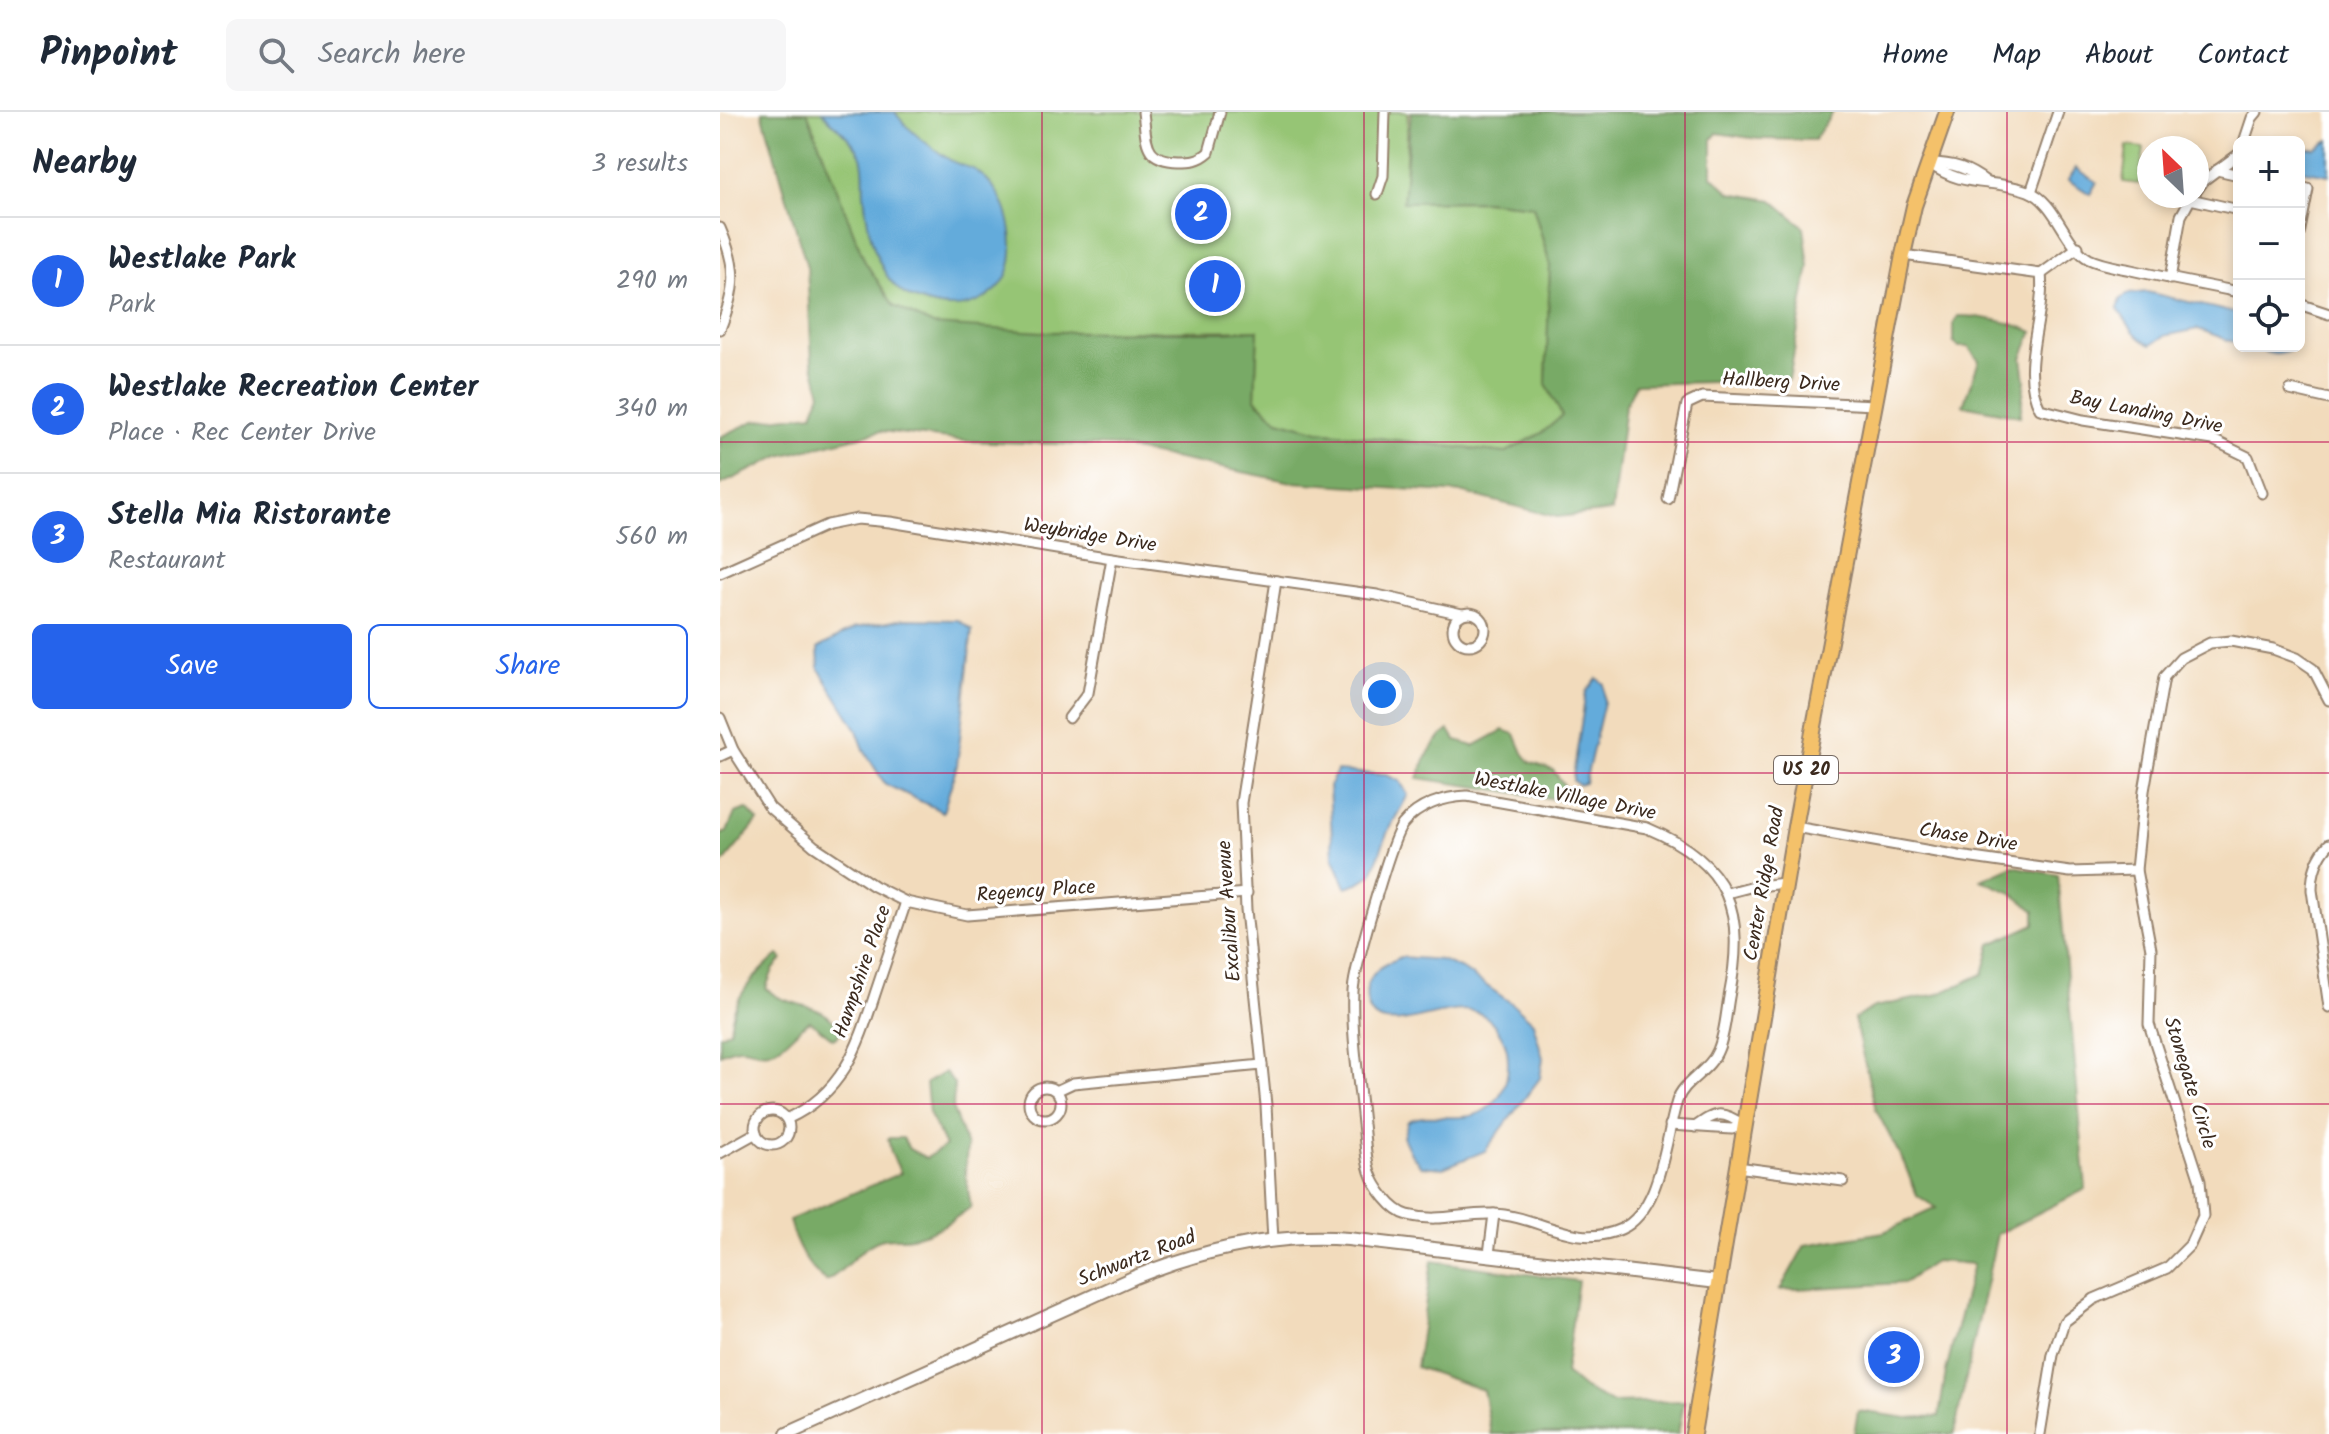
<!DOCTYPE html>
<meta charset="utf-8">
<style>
body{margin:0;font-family:Kalam,sans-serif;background:#f6f6f7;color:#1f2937}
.controls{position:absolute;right:24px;top:24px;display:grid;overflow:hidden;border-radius:12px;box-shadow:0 4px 12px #0003}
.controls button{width:72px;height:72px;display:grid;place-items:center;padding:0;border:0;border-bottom:2px solid #e0e1e3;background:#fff;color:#1f2937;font:40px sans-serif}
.compass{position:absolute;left:1417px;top:24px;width:72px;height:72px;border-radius:50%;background:#fff;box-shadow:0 4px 12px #0003;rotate:335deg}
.you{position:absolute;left:662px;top:582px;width:28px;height:28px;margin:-20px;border:6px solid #fff;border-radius:50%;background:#1a73e8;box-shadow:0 0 0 12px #1a73e833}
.badge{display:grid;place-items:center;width:52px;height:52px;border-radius:50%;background:#2563eb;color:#fff;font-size:26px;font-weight:700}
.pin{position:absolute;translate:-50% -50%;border:4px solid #fff;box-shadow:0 2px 8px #0006}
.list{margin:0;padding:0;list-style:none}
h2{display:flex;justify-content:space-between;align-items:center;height:104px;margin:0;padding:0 32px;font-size:34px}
h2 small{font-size:26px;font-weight:400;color:#747a83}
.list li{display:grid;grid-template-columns:52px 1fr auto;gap:24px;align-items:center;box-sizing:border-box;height:128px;padding:0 32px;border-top:2px solid #e0e1e3}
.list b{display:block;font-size:30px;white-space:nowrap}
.list p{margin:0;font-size:26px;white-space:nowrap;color:#747a83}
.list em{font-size:26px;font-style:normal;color:#747a83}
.actions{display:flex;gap:16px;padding:24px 32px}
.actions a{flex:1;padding:18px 0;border:2px solid #2563eb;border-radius:12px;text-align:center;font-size:28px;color:#2563eb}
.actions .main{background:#2563eb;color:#fff}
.icon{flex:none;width:44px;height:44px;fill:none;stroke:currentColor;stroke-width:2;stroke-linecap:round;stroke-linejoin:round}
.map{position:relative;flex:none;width:1609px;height:1322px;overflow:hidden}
header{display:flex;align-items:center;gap:48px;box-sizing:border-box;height:112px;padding:0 40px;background:#fff;border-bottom:2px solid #e0e1e3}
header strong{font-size:38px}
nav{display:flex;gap:44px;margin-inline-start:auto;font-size:28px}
.search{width:560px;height:72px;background:#f6f6f7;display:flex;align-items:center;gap:20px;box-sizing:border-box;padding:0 28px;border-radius:12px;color:#747a83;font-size:30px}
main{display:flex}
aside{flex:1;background:#fff}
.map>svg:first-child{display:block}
.green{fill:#96c574;stroke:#687849;stroke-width:2}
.forest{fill:#78aa66;stroke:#5a6a42;stroke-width:2}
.water{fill:#64abdb;stroke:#506a7c;stroke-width:2}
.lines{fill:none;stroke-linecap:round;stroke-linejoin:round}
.minor-casing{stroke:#96826d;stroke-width:13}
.tertiary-casing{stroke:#96826d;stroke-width:16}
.primary-casing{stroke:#96826d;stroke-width:18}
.minor{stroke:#fff;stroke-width:9}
.tertiary{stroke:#fff;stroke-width:12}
.primary{stroke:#f4c16b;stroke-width:14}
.grid{fill:none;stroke:#c2185b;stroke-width:2;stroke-opacity:0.55}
.labels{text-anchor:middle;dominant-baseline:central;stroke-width:6;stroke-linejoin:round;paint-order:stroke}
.shield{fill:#fff;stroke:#766a62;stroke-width:2}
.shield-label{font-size:18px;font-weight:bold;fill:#3b2a1e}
.street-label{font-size:20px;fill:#3b2a1e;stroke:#fff}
</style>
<header>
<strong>Pinpoint</strong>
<div class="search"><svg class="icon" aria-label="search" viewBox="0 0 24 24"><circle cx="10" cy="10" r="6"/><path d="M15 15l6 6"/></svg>Search here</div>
<nav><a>Home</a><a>Map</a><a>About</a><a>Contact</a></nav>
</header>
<main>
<aside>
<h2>Nearby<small>3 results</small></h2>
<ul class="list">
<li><span class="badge">1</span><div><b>Westlake Park</b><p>Park</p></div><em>290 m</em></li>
<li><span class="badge">2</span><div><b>Westlake Recreation Center</b><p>Place · Rec Center Drive</p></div><em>340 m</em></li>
<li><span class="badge">3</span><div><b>Stella Mia Ristorante</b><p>Restaurant</p></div><em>560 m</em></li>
</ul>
<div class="actions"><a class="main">Save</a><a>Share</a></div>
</aside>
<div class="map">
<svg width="1609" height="1322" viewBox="0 0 1609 1322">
<rect width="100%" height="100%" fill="#fff"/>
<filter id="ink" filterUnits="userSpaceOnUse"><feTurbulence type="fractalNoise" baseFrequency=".0125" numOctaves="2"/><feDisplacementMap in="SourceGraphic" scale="16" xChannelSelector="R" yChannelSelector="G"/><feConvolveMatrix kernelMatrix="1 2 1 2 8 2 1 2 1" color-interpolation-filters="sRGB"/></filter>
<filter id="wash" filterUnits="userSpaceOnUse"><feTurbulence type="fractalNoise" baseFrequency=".006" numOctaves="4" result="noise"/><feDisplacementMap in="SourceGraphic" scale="32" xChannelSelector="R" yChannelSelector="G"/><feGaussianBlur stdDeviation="1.8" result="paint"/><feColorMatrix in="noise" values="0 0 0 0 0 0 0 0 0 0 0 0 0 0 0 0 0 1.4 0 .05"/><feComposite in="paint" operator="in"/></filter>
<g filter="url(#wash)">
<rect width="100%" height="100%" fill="#f2dbbc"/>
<!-- green -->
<g class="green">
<polygon points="87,0 688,0 684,90 764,89 813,94 830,154 826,272 843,304 822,321 785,341 599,319 558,308 535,287 538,218 322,220 213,215 174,194 145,150"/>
<polygon points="1407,34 1424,36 1419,72 1403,70"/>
</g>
<!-- forest -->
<g class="forest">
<polygon points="42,0 87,0 145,150 174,194 213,213 322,220 501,220 538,218 535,287 558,308 599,319 785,341 822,321 842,304 826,272 830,152 813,94 764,89 683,90 691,0 1113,0 1094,28 1038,27 997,21 992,27 992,64 1011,81 1052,88 1084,115 1089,155 1069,268 916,272 905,294 892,399 837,405 744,381 572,370 393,334 245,329 161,319 60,344 0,373 0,325 34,309 93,302 101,281 92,250 87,155"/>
<path d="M1238,204C1260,204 1293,210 1313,220L1302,246L1305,268L1300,304L1243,293L1259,249L1248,235H1239L1233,230V213Z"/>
<path d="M729,618L736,629L754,634L783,618L795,622L803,641L810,650L833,658L844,673L842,688L698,666C705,646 712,630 729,618Z"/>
<polygon points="27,697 38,709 0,755 0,723 7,720 15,701"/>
<polygon points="1293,754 1338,763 1366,1077 1277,1122 1234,1322 1134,1322 1138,1299 1187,1306 1219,1304 1226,1259 1253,1152 1215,1149 1184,1171 1060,1178 1085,1133 1164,1120 1216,1096 1197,1083 1184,1051 1156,998 1134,907 1154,895 1219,882 1263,862 1271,832 1315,812 1315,799 1292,781 1261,768"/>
<path d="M58,843L62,847L53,858L46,876C68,899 103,886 120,919L118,924L113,927L90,909C75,917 66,935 49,939C31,943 27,928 0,942V923L10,918C13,884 34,864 58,843Z"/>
<path d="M225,960L234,972L233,998L247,1035L245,1060L251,1095C231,1109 216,1121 191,1125C181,1127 169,1125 160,1128C139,1135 126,1159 106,1169C86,1154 75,1133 69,1108L181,1061L171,1041L168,1026H183L189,1037L206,1046L225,1034L209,1001L206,971Z"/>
<polygon points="712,1149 858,1169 845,1261 864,1277 892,1291 964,1289 958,1322 771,1322 763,1278 696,1255"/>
</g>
<!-- water -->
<g class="water">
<path d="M102,0H175C187,18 212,36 230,48C239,54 250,54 258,60C284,79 293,110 292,141C291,161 283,176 265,186C247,197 226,197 206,191C197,188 186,185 179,178C154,155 147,114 144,82C143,70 145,57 141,45C135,28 114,14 102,0Z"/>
<polygon points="1609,28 1609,63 1579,58 1579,36 1595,36"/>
<polygon points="1356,56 1377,70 1370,82 1348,68"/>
<path d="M1427,180L1519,202V232L1478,217L1444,224L1431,233C1415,226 1408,211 1398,197L1401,187L1408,182Z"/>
<path d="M1527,234H1576C1555,250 1549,239 1527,234Z"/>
<polygon points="184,507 238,508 252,518 237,653 223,700 165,672 145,640 136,616 99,557 98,536 135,516"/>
<polygon points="877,566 884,572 884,590 865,671 859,673 853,669 854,658 866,580"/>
<polygon points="617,659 666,663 680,669 688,683 668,719 652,762 638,771 626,775 613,745 609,674"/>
<path d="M681,845L721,848L744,858L794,893L813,910L823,946L820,966L765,1039L723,1056L701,1054L691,1042L683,1025L688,1009C713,998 742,1013 765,998C782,987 788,970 788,951C788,936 785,929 777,917C751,875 695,918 661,908C645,903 643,879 651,866C657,855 670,850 681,845Z"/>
</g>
</g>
<g filter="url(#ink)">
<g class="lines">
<defs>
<g id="minor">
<path d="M423,0C427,30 423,48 459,49C471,49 479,49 489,40L500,0"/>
<polyline points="1524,30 1532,6 1537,0"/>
<path d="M1209,51C1246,78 1269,65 1308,79C1336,89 1345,134 1369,147C1381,153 1397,155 1411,158C1447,166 1483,173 1519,180"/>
<path d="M1209,51C1234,51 1248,56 1268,71"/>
<polyline points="1497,58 1519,63"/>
<polyline points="1579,75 1588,77 1579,123"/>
<polyline points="1477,78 1484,68 1519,42"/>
<polyline points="1311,80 1338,0"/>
<polyline points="657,82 663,64 665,0"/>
<polyline points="1470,87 1519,98"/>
<path d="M0,116C18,157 16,177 0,217"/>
<path d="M1183,143L1321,162C1326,207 1298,254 1320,297L1363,308L1493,328L1528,345L1542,381"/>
<polyline points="1321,162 1358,135"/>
<polyline points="1450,167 1461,104 1472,84"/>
<polyline points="1579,192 1609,202"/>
<polyline points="1570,278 1609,287"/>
<polyline points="948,387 967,292 982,285 1155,293"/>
<polyline points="0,461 107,413 137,407 170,410 392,446 657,483 742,502"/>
<circle cx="749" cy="517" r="16"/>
<polyline points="0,606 13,638 50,696 94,734 154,774 186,790 247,803 527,781"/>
<polyline points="349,606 368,581 392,446"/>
<polyline points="0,644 13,638"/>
<path d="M747,684L927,716C1011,751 1026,800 1009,885C1006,902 1005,922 998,938C990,959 963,969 957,989C945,1027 941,1099 901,1117C855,1138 818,1103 772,1102C742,1101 719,1111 688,1103C672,1099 655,1075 650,1060C645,1045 645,1027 643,1012C639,971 631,920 633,879C634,858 671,726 683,712C698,693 724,685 747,684Z"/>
<polyline points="1075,715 1239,744 1350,760 1416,758"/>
<path d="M1609,732C1597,745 1592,760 1592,778L1609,895"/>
<polyline points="1007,781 1030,775 1065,771"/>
<circle cx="325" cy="991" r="16"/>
<polyline points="336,979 353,971 542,953"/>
<circle cx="52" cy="1016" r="17"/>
<path d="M67,1007C124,981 138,934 156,879C166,849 176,819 186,790"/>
<polyline points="950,1013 1012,1017 1023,1013"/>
<path d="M975,1015C996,1000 1002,998 1023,1013"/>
<polyline points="0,1041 36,1021"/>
<polyline points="1017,1055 1123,1069"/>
<polyline points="553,1129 546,993 526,798 521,691 556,469"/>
<polyline points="769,1142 774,1102"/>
<polyline points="1320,1322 1333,1243 1344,1210 1374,1187 1447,1156 1470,1133 1483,1104 1480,1069 1429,912 1431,837 1416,758 1424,679 1444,565 1461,546 1490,531 1511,529 1553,537 1577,546 1593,557 1609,588"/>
</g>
<path id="tertiary" d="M67,1322L415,1165C482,1138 555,1121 628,1127L998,1170"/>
<polyline id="primary" points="973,1322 1075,715 1183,143 1194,94 1227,0"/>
</defs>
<!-- minor casing -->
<use href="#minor" class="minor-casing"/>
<!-- tertiary casing -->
<use href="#tertiary" class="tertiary-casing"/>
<!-- primary casing -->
<use href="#primary" class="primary-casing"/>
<!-- minor -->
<use href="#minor" class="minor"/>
<!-- tertiary -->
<use href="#tertiary" class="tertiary"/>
<!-- primary -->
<use href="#primary" class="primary"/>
</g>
</g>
<!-- grid -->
<path class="grid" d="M322,0V1322M644,0V1322M965,0V1322M1287,0V1322M0,330H1609M0,661H1609M0,992H1609"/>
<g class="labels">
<!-- shield labels -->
<rect class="shield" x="1054" y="644" width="64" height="28" rx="6"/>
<g class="shield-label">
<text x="1086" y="658">US 20</text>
</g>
<!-- street labels -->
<g class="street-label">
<text transform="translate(1061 271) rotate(3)">Hallberg Drive</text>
<text transform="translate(1426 301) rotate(11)">Bay Landing Drive</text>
<text transform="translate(370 424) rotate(9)">Weybridge Drive</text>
<text transform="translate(845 685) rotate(11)">Westlake Village Drive</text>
<text transform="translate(1248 726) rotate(9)">Chase Drive</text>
<text transform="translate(1045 772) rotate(-80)">Center Ridge Road</text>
<text transform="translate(316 780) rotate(-4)">Regency Place</text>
<text transform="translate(510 799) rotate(-94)">Excalibur Avenue</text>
<text transform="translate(143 860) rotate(-71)">Hampshire Place</text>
<text transform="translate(1469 971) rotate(73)">Stonegate Circle</text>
<text transform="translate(417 1147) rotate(-21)">Schwartz Road</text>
</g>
</g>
</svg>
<div class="controls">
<button>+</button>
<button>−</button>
<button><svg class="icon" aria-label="locate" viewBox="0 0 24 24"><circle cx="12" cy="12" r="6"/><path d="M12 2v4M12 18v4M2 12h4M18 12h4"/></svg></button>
</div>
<svg class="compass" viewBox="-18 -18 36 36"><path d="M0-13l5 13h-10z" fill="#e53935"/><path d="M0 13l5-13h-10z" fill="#747a83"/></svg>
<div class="you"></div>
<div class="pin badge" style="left:495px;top:174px">1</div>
<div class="pin badge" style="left:481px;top:102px">2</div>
<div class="pin badge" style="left:1174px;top:1245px">3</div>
</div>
</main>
